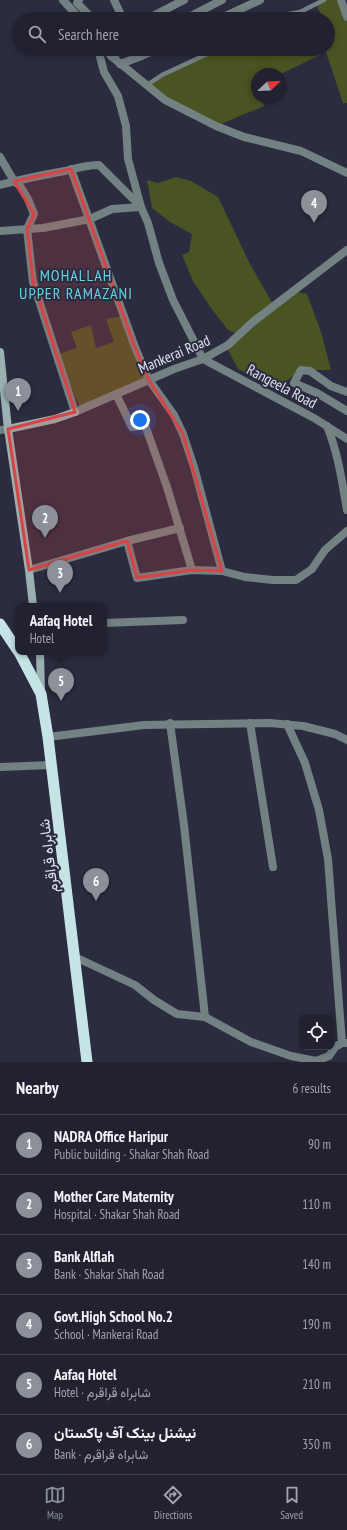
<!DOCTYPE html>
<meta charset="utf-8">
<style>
body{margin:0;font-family:"PT Sans Narrow",Vazirmatn,sans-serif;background:#292938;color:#f1f3f6}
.controls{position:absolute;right:12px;bottom:12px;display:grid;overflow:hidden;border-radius:8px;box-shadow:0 2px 6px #0003}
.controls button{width:36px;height:36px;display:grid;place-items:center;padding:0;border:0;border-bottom:1px solid #3e3e4c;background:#212130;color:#f1f3f6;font:20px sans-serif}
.compass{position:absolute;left:251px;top:68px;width:36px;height:36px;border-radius:50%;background:#212130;box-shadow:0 2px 6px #0003;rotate:67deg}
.you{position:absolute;left:140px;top:420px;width:14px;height:14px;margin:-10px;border:3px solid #fff;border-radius:50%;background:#1a73e8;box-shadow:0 0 0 6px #1a73e833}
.badge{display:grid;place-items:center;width:26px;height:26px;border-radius:50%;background:#8c9099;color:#fff;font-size:13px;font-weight:700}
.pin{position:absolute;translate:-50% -33px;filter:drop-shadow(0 1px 2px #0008)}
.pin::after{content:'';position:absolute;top:21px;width:14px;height:12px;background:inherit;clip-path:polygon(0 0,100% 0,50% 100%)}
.popup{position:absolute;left:15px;top:603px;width:92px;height:52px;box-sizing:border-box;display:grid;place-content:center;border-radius:8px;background:#212130;filter:drop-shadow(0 1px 3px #0005);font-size:13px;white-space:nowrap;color:#a2a3ab}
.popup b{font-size:15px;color:#f1f3f6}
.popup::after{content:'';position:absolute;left:50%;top:100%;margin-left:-8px;border:8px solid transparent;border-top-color:#212130}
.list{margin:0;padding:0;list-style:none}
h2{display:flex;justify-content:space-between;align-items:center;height:52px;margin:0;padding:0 16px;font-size:17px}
h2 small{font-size:13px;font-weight:400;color:#a2a3ab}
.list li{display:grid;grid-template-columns:26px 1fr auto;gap:12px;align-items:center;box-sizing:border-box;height:60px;padding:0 16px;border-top:1px solid #3e3e4c}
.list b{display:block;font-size:15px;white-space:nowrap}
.list p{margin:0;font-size:13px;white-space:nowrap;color:#a2a3ab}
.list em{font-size:13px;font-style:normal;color:#a2a3ab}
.icon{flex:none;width:22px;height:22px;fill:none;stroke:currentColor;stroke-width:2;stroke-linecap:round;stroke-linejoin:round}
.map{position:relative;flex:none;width:347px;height:1062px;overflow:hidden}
.search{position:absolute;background:#212130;box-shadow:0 2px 6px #0003;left:12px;right:12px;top:12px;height:44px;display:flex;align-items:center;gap:10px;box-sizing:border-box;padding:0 14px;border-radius:22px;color:#a2a3ab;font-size:15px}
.sheet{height:412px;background:#212130}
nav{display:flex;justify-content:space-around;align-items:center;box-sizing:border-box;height:56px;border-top:1px solid #3e3e4c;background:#212130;font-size:11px;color:#a2a3ab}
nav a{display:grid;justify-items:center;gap:2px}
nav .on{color:#8c9099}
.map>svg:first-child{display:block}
.green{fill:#4a5322}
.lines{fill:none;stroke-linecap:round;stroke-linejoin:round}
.service{stroke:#738182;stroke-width:4.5}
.minor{stroke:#738182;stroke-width:8}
.tertiary{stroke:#738182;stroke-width:8}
.secondary{stroke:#9ab0b1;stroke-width:8}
.trunk{stroke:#c6e4e6;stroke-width:11}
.marked{fill:#d84446;fill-opacity:0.2;stroke:#d84446;stroke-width:3;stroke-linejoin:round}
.labels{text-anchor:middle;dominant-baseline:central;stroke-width:4;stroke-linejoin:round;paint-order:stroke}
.street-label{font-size:15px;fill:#e1e2ef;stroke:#2c2c40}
.neighbourhood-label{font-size:16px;letter-spacing:1px;fill:#66d1dd;stroke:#2c2c40}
</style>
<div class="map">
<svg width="347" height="1062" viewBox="0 0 347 1062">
<rect width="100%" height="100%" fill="#2c2c40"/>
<!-- green -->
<g class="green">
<polygon points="324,0 341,0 347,17 347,103 343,103 326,52 281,74 257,74 257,98 262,98 264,106 216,126 147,85 195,59 218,49 328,49 328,19 323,19 316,4"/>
<polygon points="176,177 191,181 218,197 250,264 274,306 294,291 307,294 321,332 331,370 301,370 277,388 238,369 227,348 239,335 228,330 211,308 193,281 182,255 189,252 192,234 170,222 152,208 147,180 158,183"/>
<polygon points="124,316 149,380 81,409 56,355 77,348 71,332 91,325 96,348 114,342 106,319"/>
</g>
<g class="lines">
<!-- service -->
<g class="service">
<polyline points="261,19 300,12 324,0"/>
<polyline points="147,85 162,75 218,49"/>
</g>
<!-- minor -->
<g class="minor">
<polyline points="63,0 80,19"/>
<polyline points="79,0 77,3 88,14 89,19"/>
<polyline points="114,0 123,19"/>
<polyline points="147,19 184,0"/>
<polyline points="185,19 222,0"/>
<polyline points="219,19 260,0"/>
<polyline points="105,49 111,56 165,100 216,126 244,137 301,151 347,173"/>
<polyline points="111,56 126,49"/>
<polyline points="120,64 139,57 157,49"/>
<polyline points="0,157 14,181 20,186 28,199 34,214 27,229 33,282 75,412"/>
<polyline points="71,169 135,347 149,380 174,415 183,434 194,467 222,571"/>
<path d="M0,185C22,179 43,175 65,171C76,168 87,165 99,165L141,207L148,223L159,263L173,300L203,359L314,418L347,439"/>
<polyline points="0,231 43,228 90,219 112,209 141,207 128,159 126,126 118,96 104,72 98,49"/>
<polyline points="347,392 331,386 310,371 301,370 294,383 317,393 347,411"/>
<polyline points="116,394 132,427 145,425 167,487 192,570"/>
<path d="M327,426C338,453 342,481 347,510"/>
<polyline points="0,430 8,429"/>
<polyline points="127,541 137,578 192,570 222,571 245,577 273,580 296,580 312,569 325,550 347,531"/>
<polyline points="29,570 127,541 180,528"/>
<polyline points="104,623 183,620"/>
<polyline points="170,723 184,825 205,1017"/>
<polyline points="250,723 273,867"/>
<polyline points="287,724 305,763 319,810 328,859 342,1043"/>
<polyline points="48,737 144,725 270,723 303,726 335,734 347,740"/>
<polyline points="0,767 52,765"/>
<polyline points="75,957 135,985 154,1000 177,1014 205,1017 251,1042 291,1056 316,1061 329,1056 335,1047 342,1043 347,1043"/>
</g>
<!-- tertiary -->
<g class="tertiary">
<polyline points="341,0 347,17"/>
<polyline points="75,412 174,369 203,359 228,345 254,321 347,250"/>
</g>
<!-- secondary -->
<g class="secondary">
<polyline points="0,352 8,429 29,570 33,606"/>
<polyline points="8,429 55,419 75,412"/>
<polyline points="40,652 41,693"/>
</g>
<!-- trunk -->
<g class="trunk">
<polyline points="0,624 18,651"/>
<polyline points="19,652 41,694 48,737 87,1062"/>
</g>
</g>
<!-- marked area -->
<path class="marked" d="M71,169L135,347L149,380L183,434L222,571L192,570L137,578L127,541L29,570L8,429L75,412L33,282L27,229L34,214L14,181Z"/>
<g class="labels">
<!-- street labels -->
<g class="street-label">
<text transform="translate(174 354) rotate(-23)">Mankerai Road</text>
<text transform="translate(282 386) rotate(28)">Rangeela Road</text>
<text transform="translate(48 856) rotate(-97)">شاہراہ قراقرم</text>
</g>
<!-- neighbourhood labels -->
<g class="neighbourhood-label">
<text x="76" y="275">MOHALLAH<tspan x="76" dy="18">UPPER RAMAZANI</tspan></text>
</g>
</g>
</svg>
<div class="controls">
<button><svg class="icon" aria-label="locate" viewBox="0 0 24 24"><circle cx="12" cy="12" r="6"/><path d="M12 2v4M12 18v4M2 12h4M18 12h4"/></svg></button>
</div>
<svg class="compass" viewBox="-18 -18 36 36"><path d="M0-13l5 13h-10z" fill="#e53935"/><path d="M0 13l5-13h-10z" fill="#a2a3ab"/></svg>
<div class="you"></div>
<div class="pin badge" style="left:18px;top:411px">1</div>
<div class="pin badge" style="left:45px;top:538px">2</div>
<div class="pin badge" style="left:60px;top:593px">3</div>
<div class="pin badge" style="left:314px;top:223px">4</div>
<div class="pin badge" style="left:61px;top:701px">5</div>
<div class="popup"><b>Aafaq Hotel</b>Hotel</div>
<div class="pin badge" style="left:96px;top:901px">6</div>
<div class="search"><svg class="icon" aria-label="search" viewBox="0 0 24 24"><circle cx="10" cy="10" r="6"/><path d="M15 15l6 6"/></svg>Search here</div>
</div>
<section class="sheet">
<h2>Nearby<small>6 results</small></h2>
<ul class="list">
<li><span class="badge">1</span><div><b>NADRA Office Haripur</b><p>Public building · Shakar Shah Road</p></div><em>90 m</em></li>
<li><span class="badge">2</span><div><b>Mother Care Maternity</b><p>Hospital · Shakar Shah Road</p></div><em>110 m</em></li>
<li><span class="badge">3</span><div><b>Bank Alflah</b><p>Bank · Shakar Shah Road</p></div><em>140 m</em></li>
<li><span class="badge">4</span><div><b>Govt.High School No.2</b><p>School · Mankerai Road</p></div><em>190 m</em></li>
<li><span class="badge">5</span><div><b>Aafaq Hotel</b><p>Hotel · شاہراہ قراقرم</p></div><em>210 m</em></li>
<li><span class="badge">6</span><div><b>نیشنل بینک آف پاکستان</b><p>Bank · شاہراہ قراقرم</p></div><em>350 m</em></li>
</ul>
</section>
<nav>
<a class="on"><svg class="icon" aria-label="map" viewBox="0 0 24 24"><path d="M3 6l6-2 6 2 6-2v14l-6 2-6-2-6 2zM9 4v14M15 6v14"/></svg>Map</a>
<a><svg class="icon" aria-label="directions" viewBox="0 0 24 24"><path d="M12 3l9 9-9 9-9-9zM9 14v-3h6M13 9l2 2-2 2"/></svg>Directions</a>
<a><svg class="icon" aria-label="saved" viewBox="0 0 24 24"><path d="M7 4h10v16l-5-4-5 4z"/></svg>Saved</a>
</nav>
